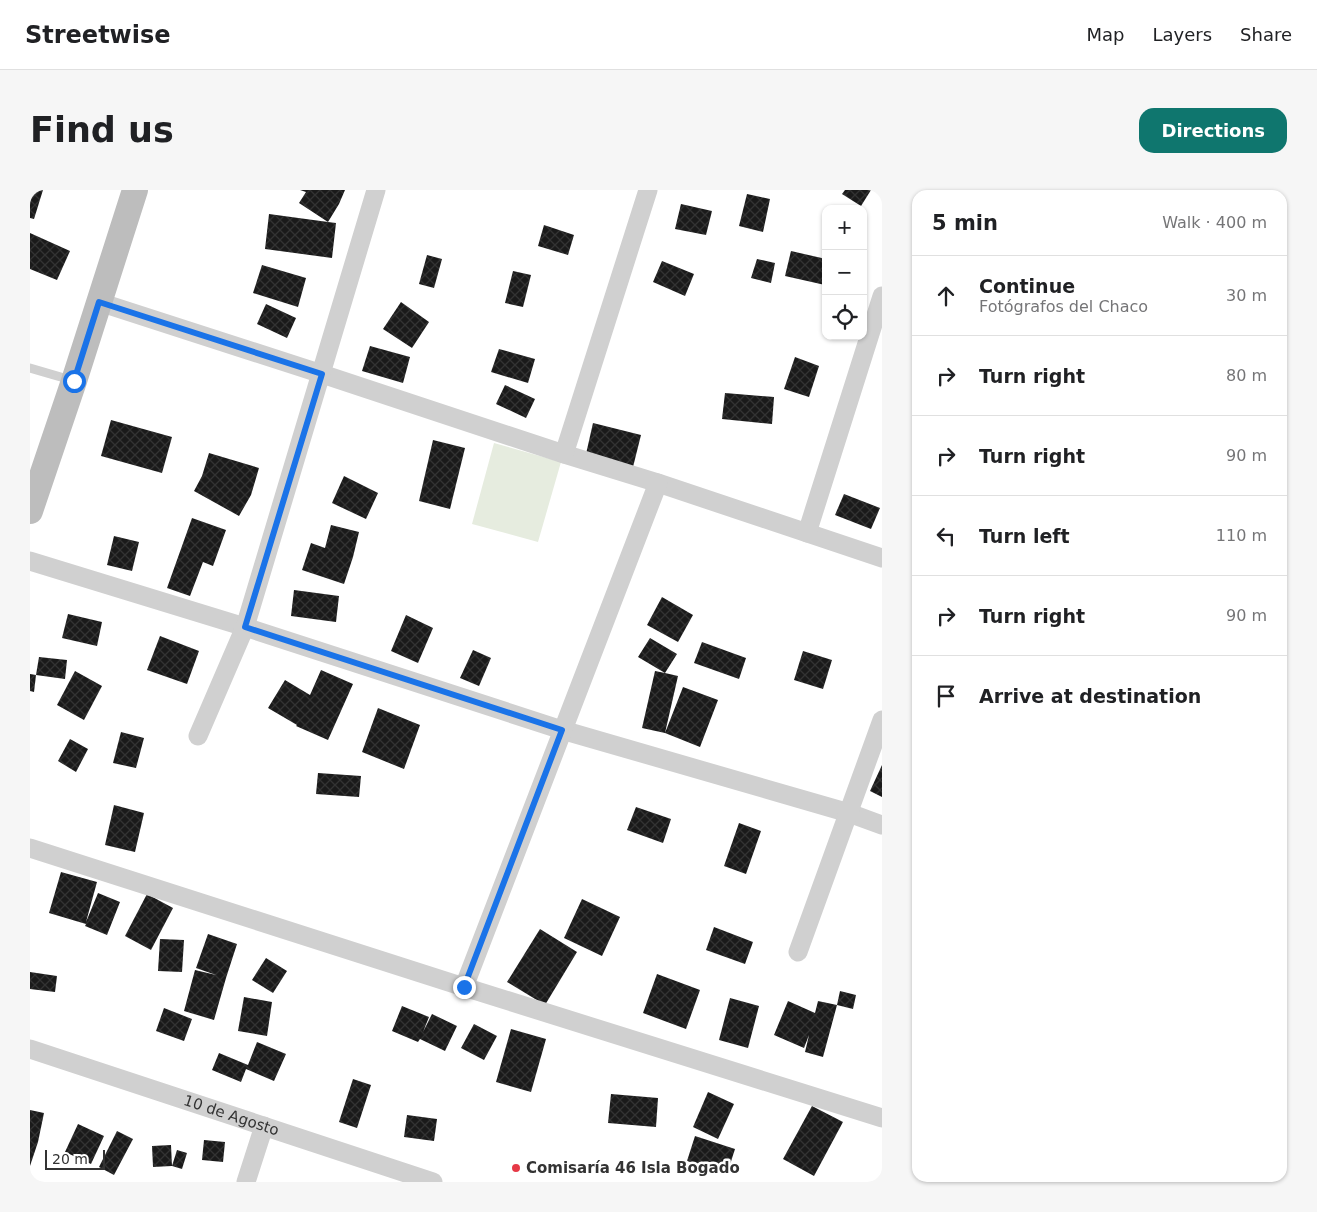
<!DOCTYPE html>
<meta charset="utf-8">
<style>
body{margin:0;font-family:"DejaVu Sans",sans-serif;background:#f6f6f6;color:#202124}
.controls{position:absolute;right:15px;top:15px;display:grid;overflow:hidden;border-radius:10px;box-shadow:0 1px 4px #0004}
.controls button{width:45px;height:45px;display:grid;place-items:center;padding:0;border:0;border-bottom:1px solid #e0e0e0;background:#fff;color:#202124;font:25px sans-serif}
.scale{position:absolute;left:15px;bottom:12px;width:60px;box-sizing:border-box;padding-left:5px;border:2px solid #333;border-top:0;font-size:14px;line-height:18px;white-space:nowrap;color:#333;-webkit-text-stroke:4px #fff;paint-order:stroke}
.stop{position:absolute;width:15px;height:15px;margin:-11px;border:4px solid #1a73e8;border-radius:50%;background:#fff}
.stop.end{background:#1a73e8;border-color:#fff;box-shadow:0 1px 5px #0008}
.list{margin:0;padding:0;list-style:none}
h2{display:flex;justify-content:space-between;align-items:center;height:65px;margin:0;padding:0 20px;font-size:21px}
h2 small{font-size:16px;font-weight:400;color:#757577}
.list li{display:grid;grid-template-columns:32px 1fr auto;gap:15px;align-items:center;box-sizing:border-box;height:80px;padding:0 20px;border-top:1px solid #e0e0e0}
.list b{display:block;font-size:19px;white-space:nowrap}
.list p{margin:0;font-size:16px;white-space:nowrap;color:#757577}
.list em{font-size:16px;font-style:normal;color:#757577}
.icon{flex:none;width:28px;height:28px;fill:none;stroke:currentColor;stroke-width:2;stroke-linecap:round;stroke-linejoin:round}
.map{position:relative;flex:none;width:852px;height:992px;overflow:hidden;border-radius:15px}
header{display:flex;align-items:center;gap:30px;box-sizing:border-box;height:70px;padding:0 25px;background:#fff;border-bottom:1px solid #e0e0e0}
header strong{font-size:24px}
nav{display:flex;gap:28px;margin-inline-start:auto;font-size:18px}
.intro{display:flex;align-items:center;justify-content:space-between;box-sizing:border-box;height:120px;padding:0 30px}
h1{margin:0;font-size:35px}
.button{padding:12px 22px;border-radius:15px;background:#0f766e;color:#fff;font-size:18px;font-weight:700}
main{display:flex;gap:30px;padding:0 30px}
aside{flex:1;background:#fff;border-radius:15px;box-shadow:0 1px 4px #0004}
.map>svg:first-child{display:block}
.park{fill:#e6ecdf}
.building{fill:url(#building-cross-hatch)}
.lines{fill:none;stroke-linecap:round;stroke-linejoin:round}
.lane{stroke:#d0d0d0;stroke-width:9}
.street{stroke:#d0d0d0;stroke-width:19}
.secondary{stroke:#bdbdbd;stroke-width:26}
.route{stroke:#1a73e8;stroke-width:6}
.poi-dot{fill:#e63946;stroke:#fff;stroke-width:2}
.labels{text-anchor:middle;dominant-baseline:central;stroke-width:5;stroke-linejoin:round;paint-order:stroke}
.street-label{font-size:15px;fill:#333;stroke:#fff}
.poi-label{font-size:15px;font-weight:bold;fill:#333;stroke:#fff;text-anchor:start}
</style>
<header>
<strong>Streetwise</strong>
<nav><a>Map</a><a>Layers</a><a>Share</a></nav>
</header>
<div class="intro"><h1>Find us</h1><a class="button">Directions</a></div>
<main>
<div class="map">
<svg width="852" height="992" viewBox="0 0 852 992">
<defs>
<pattern id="building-cross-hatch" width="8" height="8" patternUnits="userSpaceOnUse" patternTransform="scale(1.25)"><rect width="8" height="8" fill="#1a1a1a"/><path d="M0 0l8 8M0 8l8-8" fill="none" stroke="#333"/></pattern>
</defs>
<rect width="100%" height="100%" fill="#fff"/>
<!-- park -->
<polygon class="park" points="464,253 531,272 508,352 442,334"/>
<!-- building -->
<g class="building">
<polygon points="0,0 13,0 4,29 0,28"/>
<polygon points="270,0 315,0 309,14 298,32 306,33 302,68 235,59 239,24 298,32 269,13 276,2"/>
<polygon points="815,0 841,0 831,16 812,4"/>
<polygon points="717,4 740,9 733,42 709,36"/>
<polygon points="651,14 682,21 676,45 645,39"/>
<polygon points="514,35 544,45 538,65 508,56"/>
<polygon points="0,43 40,61 27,90 0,79"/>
<polygon points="761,61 796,69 795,95 755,86"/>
<polygon points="397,65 412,69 404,98 389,94"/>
<polygon points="727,69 745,73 741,93 721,88"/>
<polygon points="632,71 664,84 655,106 623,92"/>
<polygon points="232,75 276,88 268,117 223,103"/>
<polygon points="483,81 501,85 493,117 475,113"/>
<polygon points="371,112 399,132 382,158 353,139"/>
<polygon points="236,114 266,128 257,148 227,134"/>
<polygon points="340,156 380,167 373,193 332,181"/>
<polygon points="469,159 505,169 498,193 461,182"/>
<polygon points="765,167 789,176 779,207 754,199"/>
<polygon points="475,195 505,209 496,228 466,214"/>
<polygon points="695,203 744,207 742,234 692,229"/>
<polygon points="81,230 142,247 132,283 71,266"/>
<polygon points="563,233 611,245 603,277 556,264"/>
<polygon points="403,250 435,258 420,319 389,311"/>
<polygon points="179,263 229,278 221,305 209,326 164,301 172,286"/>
<polygon points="314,286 348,303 336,329 302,313"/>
<polygon points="814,304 850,318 841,339 805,325"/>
<polygon points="162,328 196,340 183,376 173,372 160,406 137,398"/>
<polygon points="301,335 329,342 323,367 314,394 272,380 281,353 295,358"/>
<polygon points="84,346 109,352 102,381 77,375"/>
<polygon points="264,400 309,406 306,432 261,426"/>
<polygon points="632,407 663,425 648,452 617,435"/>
<polygon points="38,424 72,432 67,456 32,448"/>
<polygon points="376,425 403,438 388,473 361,461"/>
<polygon points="130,446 169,461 157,494 117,480"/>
<polygon points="620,448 647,464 635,483 648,486 635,543 653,497 688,510 670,557 635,543 612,538 625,481 635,483 608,467"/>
<polygon points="672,452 716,468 709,489 664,473"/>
<polygon points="443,460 461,468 449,496 430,488"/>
<polygon points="773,461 802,470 793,499 764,490"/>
<polygon points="9,467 37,470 35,489 6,485"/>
<polygon points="291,480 323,494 298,550 266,536 267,535 238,518 255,490 280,505"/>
<polygon points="45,481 72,496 54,530 27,515"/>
<polygon points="0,484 6,485 4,502 0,501"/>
<polygon points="348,518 390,535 374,579 332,562"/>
<polygon points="91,542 114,548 106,578 83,573"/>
<polygon points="40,549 58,559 46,582 28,571"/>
<polygon points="852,575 852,607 840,601"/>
<polygon points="288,583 331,586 329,607 286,604"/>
<polygon points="84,615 114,623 105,662 75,655"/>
<polygon points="606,617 641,629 633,653 597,640"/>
<polygon points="709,633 731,641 716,684 694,676"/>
<polygon points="31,682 67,692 56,732 68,703 90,712 77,745 55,736 56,734 19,723"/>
<polygon points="117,704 143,718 121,760 95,746"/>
<polygon points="552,709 590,727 572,766 534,748"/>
<polygon points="684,737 723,752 715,774 676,760"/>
<polygon points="510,739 547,762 515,815 477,792"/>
<polygon points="178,744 207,754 196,788 184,830 154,821 165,780 186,785 166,778"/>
<polygon points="130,749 154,750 152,782 128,781"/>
<polygon points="236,768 257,781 243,803 222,790"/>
<polygon points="0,782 27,786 25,802 0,799"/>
<polygon points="627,784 670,800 656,839 613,823"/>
<polygon points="810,801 826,805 823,819 807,815"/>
<polygon points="214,807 242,812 237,846 208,841"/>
<polygon points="700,808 729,816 718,858 689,850"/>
<polygon points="758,811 785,823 788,811 807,815 793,867 775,862 779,845 774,858 744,845"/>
<polygon points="372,816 399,827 393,842 402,824 427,836 415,861 390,849 388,852 362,841"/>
<polygon points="134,818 162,829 154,851 126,841"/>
<polygon points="444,834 467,846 454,870 431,858"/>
<polygon points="481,839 516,849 501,902 466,892"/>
<polygon points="227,852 256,864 244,891 216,879 211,892 182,880 189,863 218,875"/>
<polygon points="323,889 341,895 327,938 309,932"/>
<polygon points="678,902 704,914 688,949 663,937"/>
<polygon points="581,904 628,908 626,937 578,933"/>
<polygon points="782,916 813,932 784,986 753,969"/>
<polygon points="0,920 14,923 8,952 0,976"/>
<polygon points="377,925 407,929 404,951 374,947"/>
<polygon points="48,934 74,946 61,974 35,962"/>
<polygon points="87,941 103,949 84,985 69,977"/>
<polygon points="665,946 705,959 697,984 657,971"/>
<polygon points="174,950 195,952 193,972 172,970"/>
<polygon points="141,955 142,976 147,960 157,963 152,979 142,976 123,977 122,956"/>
</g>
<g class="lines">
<!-- lane -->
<polyline class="lane" points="0,178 41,190"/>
<!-- street -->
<g class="street">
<polyline points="69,112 292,184 534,264 628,293 852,368"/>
<polyline points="534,264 618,0"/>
<polyline points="777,343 852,106"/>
<polyline points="0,371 215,437 532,540 819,623 852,635"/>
<polyline points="168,546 215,437 346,0"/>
<polyline points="0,658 434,797 852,928"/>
<polyline points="768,762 852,530"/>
<polyline points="434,797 628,293"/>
<path id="s1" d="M0,859L403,992"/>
<polyline points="216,992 234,936"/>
</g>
<!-- secondary -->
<polyline class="secondary" points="0,321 44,191 105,0"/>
</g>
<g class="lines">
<!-- route -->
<polyline class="route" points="44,191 69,112 292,184 215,437 532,540 434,797"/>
</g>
<!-- markers -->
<circle class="poi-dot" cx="486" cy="978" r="5"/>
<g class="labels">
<!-- street labels -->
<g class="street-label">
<text stroke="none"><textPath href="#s1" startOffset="212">10 de Agosto</textPath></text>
</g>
<!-- poi labels -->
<g class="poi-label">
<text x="496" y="978">Comisaría 46 Isla Bogado</text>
</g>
</g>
</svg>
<div class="controls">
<button>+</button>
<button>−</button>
<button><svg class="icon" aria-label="locate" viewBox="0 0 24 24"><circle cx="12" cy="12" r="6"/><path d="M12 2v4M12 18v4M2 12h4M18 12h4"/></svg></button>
</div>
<div class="scale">20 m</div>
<div class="stop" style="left:44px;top:191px"></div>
<div class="stop end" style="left:434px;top:797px"></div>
</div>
<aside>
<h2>5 min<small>Walk · 400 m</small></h2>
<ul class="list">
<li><svg class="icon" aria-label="ahead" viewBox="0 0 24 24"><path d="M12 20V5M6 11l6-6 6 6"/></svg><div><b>Continue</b><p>Fotógrafos del Chaco</p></div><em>30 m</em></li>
<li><svg class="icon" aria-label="right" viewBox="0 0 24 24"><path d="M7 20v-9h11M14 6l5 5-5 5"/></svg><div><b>Turn right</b></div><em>80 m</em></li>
<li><svg class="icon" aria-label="right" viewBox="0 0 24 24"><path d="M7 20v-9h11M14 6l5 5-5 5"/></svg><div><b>Turn right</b></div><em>90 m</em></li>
<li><svg class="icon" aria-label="left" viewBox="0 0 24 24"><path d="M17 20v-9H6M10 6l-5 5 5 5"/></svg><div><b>Turn left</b></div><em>110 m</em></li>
<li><svg class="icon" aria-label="right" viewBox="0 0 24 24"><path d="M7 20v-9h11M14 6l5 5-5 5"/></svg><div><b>Turn right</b></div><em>90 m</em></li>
<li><svg class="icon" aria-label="arrive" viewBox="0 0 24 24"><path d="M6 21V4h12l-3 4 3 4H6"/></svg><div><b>Arrive at destination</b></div></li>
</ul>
</aside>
</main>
